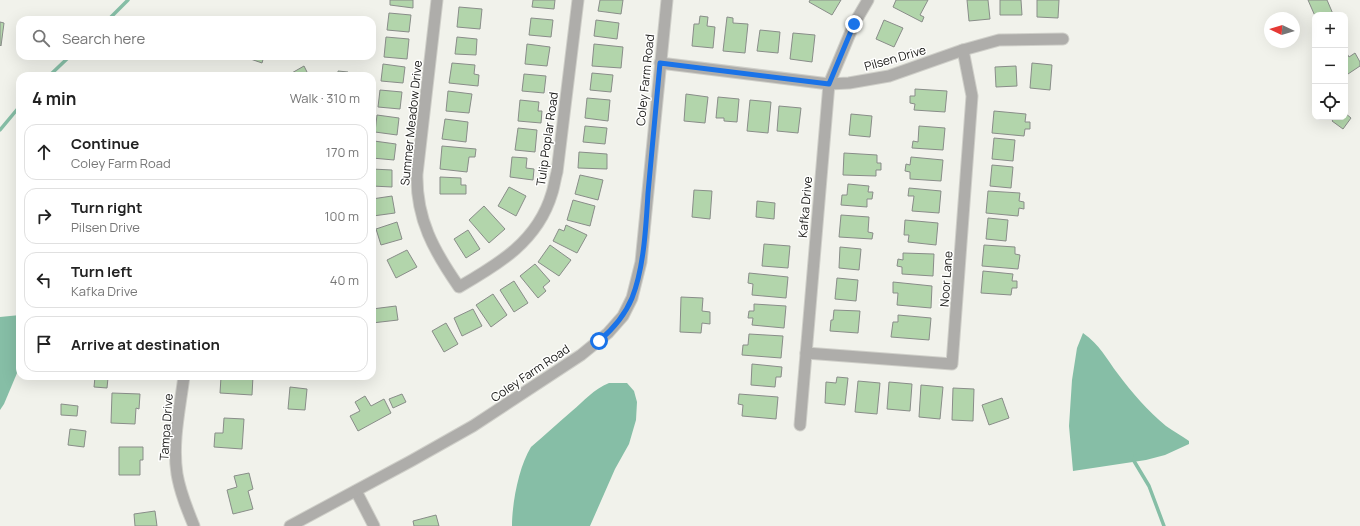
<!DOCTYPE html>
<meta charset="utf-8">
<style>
body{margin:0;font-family:Manrope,sans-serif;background:#f6f6f6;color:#222}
.controls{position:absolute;right:12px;top:12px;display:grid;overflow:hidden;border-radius:8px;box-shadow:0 4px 16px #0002}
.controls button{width:36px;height:36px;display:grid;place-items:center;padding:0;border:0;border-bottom:1px solid #e0e0e0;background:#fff;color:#222;font:20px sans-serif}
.compass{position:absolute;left:1264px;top:12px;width:36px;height:36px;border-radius:50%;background:#fff;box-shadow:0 4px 16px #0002;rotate:274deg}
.stop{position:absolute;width:12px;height:12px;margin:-9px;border:3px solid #1a73e8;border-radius:50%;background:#fff}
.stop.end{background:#1a73e8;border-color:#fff;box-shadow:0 1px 4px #0008}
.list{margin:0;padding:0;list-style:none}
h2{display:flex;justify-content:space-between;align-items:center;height:52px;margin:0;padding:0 16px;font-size:17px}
h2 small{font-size:13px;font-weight:400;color:#767676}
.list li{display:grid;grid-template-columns:26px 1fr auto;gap:12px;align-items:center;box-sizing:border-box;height:56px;margin:0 8px 8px;padding:0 8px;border:1px solid #e0e0e0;border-radius:12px}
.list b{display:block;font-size:15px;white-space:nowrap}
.list p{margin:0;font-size:13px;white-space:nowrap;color:#767676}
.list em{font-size:13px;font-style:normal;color:#767676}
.icon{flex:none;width:22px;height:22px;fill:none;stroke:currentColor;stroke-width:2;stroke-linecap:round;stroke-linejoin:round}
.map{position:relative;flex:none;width:1360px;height:526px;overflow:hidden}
.search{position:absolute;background:#fff;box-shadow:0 4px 16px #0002;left:16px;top:16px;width:360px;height:44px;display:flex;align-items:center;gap:10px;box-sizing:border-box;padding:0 14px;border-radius:12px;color:#767676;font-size:15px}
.panel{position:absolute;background:#fff;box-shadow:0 4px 16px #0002;left:16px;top:72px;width:360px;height:308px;border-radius:12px}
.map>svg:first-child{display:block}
.water{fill:#86bea6}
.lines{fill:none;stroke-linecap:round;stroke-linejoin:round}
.stream{stroke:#86bea6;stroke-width:3.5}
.building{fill:#b2d5ab;stroke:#898d89}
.street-casing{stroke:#cfcfc9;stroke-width:13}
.street{stroke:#aeadaa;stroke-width:11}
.route{stroke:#1a73e8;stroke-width:5}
.labels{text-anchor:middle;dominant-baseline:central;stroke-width:3;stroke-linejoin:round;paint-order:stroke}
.street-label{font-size:12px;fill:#1a1a18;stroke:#fffffe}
</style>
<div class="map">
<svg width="1360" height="526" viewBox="0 0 1360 526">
<rect width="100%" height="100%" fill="#f1f2eb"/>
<!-- water -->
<g class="water">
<polygon points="20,315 20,366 4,404 0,410 0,317"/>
<path d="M1083,333C1100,345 1106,358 1118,374C1132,393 1148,411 1166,426C1173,431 1182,436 1189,441V444L1165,455L1146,460L1073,471L1069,426L1072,380L1077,348Z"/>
<path d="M609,383H627L634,391L637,402L636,420L629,444L615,469L590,526H512C512,503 519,466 531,447C545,435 558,423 572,411C584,401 594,389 609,383Z"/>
</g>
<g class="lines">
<!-- stream -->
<g class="stream">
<polyline points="108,20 128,0"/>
<polyline points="49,76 70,56"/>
<polyline points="0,130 20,106"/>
<polyline points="1135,456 1134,461 1149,486 1164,526"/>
</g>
</g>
<!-- building -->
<g class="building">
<polygon points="390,0 413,0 413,8 390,5"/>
<polygon points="533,0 555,0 554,9 532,7"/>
<polygon points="600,0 623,0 621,14 598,11"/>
<polygon points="810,0 841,0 832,15 809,2"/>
<polygon points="896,0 928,0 920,15 924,17 922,22 893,7"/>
<polygon points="967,0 988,0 990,19 969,21"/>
<polygon points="1000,0 1021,0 1022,15 1000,15"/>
<polygon points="1037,0 1059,0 1058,18 1037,17"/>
<polygon points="1308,0 1327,0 1333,14 1315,15 1315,16"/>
<polygon points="459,7 482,9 480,29 457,27"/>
<polygon points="389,13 411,15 409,32 387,30"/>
<polygon points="700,16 708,17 707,26 715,27 713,48 692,46 694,24 699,24"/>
<polygon points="727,17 733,18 733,23 748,24 745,53 723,51"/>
<polygon points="531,18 553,20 551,37 529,35"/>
<polygon points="596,20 619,23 617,39 594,36"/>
<polygon points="884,20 903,28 894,47 876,39"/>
<polygon points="0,22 4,23 1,46 0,45"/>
<polygon points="760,30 780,32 778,53 757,51"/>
<polygon points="793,33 815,35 812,62 790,59"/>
<polygon points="386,37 409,39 407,59 384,57"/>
<polygon points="457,37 477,39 476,55 455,54"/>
<polygon points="527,44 550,47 547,66 525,64"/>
<polygon points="594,44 623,47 621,68 592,66"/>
<polygon points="1345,50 1349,57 1355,53 1360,62 1360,66 1345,76"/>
<polygon points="242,56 264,56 262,63"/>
<polygon points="452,63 475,65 474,74 479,75 478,86 449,83"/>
<polygon points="1032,63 1052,65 1050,90 1030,88"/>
<polygon points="383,64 405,67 403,83 381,81"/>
<polygon points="304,66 309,76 291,76 290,74"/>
<polygon points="1016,66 1017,86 996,87 995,67"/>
<polygon points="338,71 348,72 347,76 338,76"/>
<polygon points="592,73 613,75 611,92 590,90"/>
<polygon points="524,74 546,76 544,93 522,91"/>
<polygon points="915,89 947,91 945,112 914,110 915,104 910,103 910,96 915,96"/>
<polygon points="380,90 402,92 400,109 378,107"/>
<polygon points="448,91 472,94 469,113 446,111"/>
<polygon points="686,94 708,97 705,123 684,121"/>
<polygon points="718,97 739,99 737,122 724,121 724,118 716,118"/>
<polygon points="587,98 610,100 608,121 585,118"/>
<polygon points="520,100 539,102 538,111 542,111 541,123 518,121"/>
<polygon points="750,100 771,102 768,133 747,131"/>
<polygon points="779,106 801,108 798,133 777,131"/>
<polygon points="994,111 1026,114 1025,122 1030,122 1030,129 1025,129 1024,136 992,133"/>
<polygon points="1345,113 1351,118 1343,129 1332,121 1335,117 1345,117"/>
<polygon points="851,114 872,116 870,137 849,135"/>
<polygon points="377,115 399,118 397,135 375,132"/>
<polygon points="445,119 468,122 466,142 442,139"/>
<polygon points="585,126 607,128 605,144 583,142"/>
<polygon points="919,126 945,128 943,150 912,148 913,141 918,142"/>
<polygon points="518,128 537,130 535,152 515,150"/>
<polygon points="994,138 1015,140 1013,161 992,159"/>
<polygon points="374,141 396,144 394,160 372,158"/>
<polygon points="442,146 476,149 475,157 469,157 467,172 440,169"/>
<polygon points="579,152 607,154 607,169 578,168"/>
<polygon points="844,153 877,155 877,163 881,163 881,170 876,170 876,176 843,175"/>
<polygon points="512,157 527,158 526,168 534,169 533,180 510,177"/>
<polygon points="911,157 943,160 941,181 910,179 910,172 905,171 906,164 910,165"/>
<polygon points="992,165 1013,167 1011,188 990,186"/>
<polygon points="372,169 392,170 392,187 372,186"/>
<polygon points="580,175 603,180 598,200 575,194"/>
<polygon points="440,177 461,178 461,185 466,185 466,194 440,194"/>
<polygon points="848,184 869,186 868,192 873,192 872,199 867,199 867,207 841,205 842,195 847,195"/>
<polygon points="509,187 526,196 516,216 498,206"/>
<polygon points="909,188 941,191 939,213 912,211 914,196 908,196"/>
<polygon points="694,190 712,191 710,219 692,217"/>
<polygon points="988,191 1020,193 1019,201 1024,202 1024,209 1019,208 1018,216 986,213"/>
<polygon points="392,196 395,213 373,216 372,199"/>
<polygon points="573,200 595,206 590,226 567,220"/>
<polygon points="757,201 775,203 774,219 756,217"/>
<polygon points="484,206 505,229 489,243 469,220"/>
<polygon points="841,215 869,217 868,232 873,233 872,239 839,237"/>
<polygon points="988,218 1008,220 1006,241 986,239"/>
<polygon points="905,220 938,223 936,245 908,242 909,235 904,235"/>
<polygon points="397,222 402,239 381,245 376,229"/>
<polygon points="566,225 587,235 577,253 553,241 559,229 564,231"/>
<polygon points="468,230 480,249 466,258 454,239"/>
<polygon points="764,244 790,246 788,268 762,266"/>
<polygon points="550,245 571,260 559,276 538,262"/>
<polygon points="984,245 1015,247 1015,254 1020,255 1018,269 982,266"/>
<polygon points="840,247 861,249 859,270 839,268"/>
<polygon points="407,250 417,267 396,278 387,260"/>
<polygon points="903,253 934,254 933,276 902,274 902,267 897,266 898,259 903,260"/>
<polygon points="535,264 550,281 543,287 546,291 538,298 520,276"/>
<polygon points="983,271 1013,274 1012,281 1017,281 1017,288 1012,288 1011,295 981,293"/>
<polygon points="749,273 788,277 786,298 752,295 753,284 748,283"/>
<polygon points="837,278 858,280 856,301 835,299"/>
<polygon points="514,281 528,303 514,312 500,290"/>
<polygon points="893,282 932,286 931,308 897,305 898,293 893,293"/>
<polygon points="493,294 507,315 491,327 476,305"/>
<polygon points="681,297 703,298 702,311 710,312 710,324 702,323 701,333 680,332"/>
<polygon points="754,304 786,306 784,328 752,325 753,318 748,318 749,311 754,311"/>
<polygon points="396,306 398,320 372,323 372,309"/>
<polygon points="473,309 482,326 462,336 454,318"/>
<polygon points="834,310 860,311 858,333 830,331 831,320 833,320"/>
<polygon points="898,315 931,318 929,340 891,337 893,322 898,322"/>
<polygon points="446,323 458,344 444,352 432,331"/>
<polygon points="749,334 783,336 781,358 742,355 743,345 748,345"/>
<polygon points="752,364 782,367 781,377 776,377 775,387 751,385"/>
<polygon points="232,376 253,376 252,395 220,393 221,377 232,378"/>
<polygon points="95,377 108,378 107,388 94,387"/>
<polygon points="837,377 848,378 845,405 825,403 826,382 836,383"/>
<polygon points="858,381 880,383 877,414 855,412"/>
<polygon points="889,382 912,384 910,411 887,409"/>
<polygon points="921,385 943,387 940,419 919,417"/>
<polygon points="290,387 307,389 305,410 288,409"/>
<polygon points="953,388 974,389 973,421 952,420"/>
<polygon points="112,393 140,394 139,409 136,408 135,424 111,423"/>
<polygon points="402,394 406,402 393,408 389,399"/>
<polygon points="739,394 778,397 776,419 742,416 743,405 738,404"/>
<polygon points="365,396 371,406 384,399 391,413 358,431 350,416 360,411 355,402"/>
<polygon points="1002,398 1009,418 989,425 982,405"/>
<polygon points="61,404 78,406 77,416 61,415"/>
<polygon points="224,418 244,419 242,449 214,447 215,433 223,433"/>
<polygon points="70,429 86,431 84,447 68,445"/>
<polygon points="119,447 143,447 143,460 140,460 140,475 119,475"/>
<polygon points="249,473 253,489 248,491 253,509 233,514 227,490 237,487 234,476"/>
<polygon points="155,511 157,526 135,526 134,514"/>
<polygon points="436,515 439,526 414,526 413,521"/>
</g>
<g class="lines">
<defs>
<g id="street">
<path d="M437,0L417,174C416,219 434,251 459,287C499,264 538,241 552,193C554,187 555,179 557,172L578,0"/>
<polyline points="660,63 829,84 849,83 889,76 963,50 999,40 1063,39"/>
<polyline points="806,353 952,364 972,96 963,50"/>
<path d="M184,376C180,408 172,442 177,474C180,492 187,509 194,526"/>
<polyline points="800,425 829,84 854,24 868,0"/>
<polyline points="356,491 374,526"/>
<polyline points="290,526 411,461 473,426 581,355 608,333 623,316 632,298 641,262 667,0"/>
</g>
</defs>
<!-- street casing -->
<use href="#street" class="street-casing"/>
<!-- street -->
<use href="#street" class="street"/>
</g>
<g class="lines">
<!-- route -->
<path class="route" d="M599,341C613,329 625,315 632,298C644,268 646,226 648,193C652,150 656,106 660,63L829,84L854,24"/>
</g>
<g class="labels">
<!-- street labels -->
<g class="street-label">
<text transform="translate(895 58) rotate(-16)">Pilsen Drive</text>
<text transform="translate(645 80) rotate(-84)">Coley Farm Road</text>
<text transform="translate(411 123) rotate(-84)">Summer Meadow Drive</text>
<text transform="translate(547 139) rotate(-82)">Tulip Poplar Road</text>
<text transform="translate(805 207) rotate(-85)">Kafka Drive</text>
<text transform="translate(946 279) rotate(-86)">Noor Lane</text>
<text transform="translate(530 373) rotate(-34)">Coley Farm Road</text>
<text transform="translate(166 427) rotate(-86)">Tampa Drive</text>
</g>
</g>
</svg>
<div class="controls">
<button>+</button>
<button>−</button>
<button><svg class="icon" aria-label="locate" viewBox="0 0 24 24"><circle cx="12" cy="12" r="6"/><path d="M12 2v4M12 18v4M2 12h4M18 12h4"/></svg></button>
</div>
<svg class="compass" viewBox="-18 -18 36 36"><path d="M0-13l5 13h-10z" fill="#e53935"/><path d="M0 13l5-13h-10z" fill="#767676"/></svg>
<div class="stop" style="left:599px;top:341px"></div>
<div class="stop end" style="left:854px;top:24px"></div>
<div class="search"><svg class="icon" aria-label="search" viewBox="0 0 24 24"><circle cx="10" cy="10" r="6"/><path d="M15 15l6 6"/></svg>Search here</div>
<section class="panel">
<h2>4 min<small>Walk · 310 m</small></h2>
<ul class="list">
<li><svg class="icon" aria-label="ahead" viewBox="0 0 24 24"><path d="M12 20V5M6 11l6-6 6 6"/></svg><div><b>Continue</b><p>Coley Farm Road</p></div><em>170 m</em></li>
<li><svg class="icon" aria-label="right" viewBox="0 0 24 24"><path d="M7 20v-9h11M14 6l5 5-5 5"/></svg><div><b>Turn right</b><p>Pilsen Drive</p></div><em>100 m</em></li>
<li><svg class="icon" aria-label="left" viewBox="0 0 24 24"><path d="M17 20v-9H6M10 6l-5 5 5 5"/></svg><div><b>Turn left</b><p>Kafka Drive</p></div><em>40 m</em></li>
<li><svg class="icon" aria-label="arrive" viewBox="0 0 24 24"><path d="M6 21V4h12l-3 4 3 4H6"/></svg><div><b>Arrive at destination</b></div></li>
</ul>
</section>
</div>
